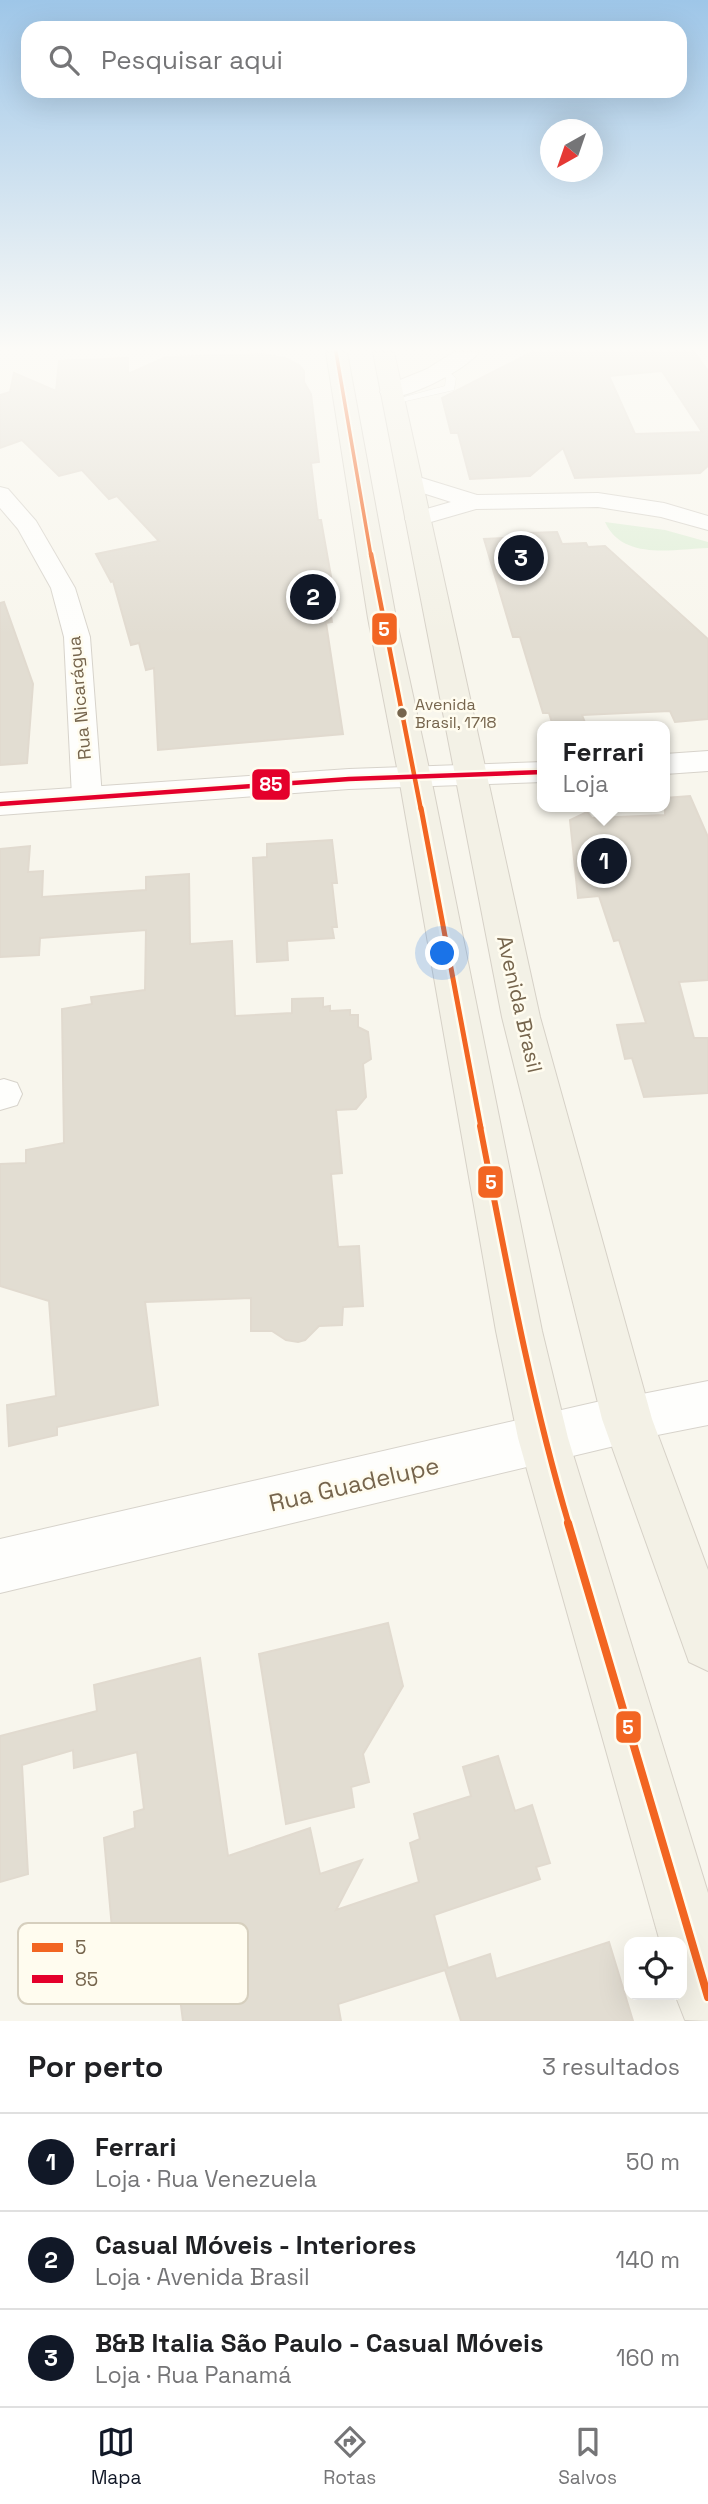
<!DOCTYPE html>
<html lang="pt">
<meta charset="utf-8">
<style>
body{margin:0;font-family:"Space Grotesk",sans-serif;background:#f2f2f2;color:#202124}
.controls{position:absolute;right:21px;bottom:21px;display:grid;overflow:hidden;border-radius:14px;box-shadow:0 7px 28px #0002}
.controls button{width:63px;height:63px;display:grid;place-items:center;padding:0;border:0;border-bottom:2px solid #e0e0e0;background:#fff;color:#202124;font:35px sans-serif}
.compass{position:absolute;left:540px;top:119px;width:63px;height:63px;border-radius:50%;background:#fff;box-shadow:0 7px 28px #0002;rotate:220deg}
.you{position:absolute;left:443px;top:954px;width:24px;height:24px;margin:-18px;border:5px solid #fff;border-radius:50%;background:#1a73e8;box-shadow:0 0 0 10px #1a73e833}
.badge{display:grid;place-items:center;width:46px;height:46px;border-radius:50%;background:#111827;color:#fff;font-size:23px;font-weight:700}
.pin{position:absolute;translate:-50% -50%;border:4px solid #fff;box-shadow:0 2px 7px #0006}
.popup{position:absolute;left:537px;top:721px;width:133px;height:91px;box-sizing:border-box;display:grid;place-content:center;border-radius:14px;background:#fff;filter:drop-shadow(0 2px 5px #0005);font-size:23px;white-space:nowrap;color:#757577}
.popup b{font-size:26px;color:#202124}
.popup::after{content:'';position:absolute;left:50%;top:100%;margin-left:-14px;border:14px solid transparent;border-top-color:#fff}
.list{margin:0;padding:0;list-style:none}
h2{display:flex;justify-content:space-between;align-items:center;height:91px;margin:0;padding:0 28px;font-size:30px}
h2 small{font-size:23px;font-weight:400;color:#757577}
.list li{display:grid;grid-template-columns:46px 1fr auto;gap:21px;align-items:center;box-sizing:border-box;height:98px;padding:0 28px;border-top:2px solid #e0e0e0}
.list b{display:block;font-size:26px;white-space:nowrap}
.list p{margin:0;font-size:23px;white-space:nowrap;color:#757577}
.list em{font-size:23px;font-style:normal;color:#757577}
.icon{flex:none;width:38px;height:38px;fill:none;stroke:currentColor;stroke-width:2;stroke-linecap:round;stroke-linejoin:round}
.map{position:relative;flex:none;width:708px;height:2021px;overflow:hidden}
.search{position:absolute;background:#fff;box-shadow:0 7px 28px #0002;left:21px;right:21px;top:21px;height:77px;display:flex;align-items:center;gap:18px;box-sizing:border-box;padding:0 24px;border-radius:21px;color:#757577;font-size:26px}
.sheet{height:385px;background:#fff}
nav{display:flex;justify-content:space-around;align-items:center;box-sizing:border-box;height:98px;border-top:2px solid #e0e0e0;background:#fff;font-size:19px;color:#757577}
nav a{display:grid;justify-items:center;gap:4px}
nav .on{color:#111827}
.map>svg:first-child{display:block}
.green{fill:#e0efd8}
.building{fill:#e2ddd2;stroke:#e1dacf;stroke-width:2;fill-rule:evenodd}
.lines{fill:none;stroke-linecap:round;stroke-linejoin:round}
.service-casing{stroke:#d7d3cb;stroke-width:1}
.minor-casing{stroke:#d7d3cb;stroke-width:2}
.tertiary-casing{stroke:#d7d3cb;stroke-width:2}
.secondary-casing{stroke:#d6d2c8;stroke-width:2}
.primary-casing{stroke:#d6d1c7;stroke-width:2}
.service{fill:#fefefc;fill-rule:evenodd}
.minor{fill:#fefefc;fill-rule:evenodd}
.tertiary{fill:#fefefc;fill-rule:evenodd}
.secondary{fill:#fefefc;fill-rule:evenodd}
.primary{fill:#f3f1e6;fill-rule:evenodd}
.bus-1-far4-casing{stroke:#fffcef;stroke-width:7}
.bus-1-far3-casing{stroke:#fffcef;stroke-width:9}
.bus-1-far2-casing{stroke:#fffcef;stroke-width:10}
.bus-1-far1-casing{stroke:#fffcef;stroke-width:11}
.bus-1-casing{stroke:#fffcef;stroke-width:13}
.bus-2-casing{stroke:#fffcef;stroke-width:9}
.bus-1-far4{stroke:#f26522;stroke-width:3.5}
.bus-1-far3{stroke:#f26522;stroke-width:4.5}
.bus-1-far2{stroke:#f26522;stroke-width:5}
.bus-1-far1{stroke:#f26522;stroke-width:6}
.bus-1{stroke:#f26522;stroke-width:8}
.bus-2{stroke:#e4002b;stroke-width:4.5}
.bus-dot{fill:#76654d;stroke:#fffcef;stroke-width:2.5}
.labels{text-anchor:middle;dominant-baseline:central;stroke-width:5;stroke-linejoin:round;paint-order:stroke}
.far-bus-label{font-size:16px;fill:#76654d;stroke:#fffcef;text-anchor:start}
.far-street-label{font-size:18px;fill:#76654d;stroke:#fffcef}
.street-label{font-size:21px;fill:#76654d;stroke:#fffcef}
.near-street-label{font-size:24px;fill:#76654d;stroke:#fffcef}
.key{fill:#fffcef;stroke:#d6cfbe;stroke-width:2}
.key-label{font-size:19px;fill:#76654d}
.line-badge{stroke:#fffcef;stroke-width:2.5}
.badge-label{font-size:19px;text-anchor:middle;font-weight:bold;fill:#fff}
</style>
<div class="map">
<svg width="708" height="2021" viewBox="0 0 708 2021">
<rect width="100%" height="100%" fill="#f8f6ed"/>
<!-- green -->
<path class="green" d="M605,522L665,530L708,542V548C673,549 623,561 605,522Z"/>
<!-- building -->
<g class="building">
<path d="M532,352H694L708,371V466L700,473L575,478L563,448L530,476L470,479L458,433H451L442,398ZM662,371L702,432L635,434L609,376Z"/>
<polygon points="262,354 285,358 299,365 304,371 304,382 311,394 319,462 311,463 318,520 321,520 337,610 330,610 332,622 326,623 343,734 158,750 154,668 146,670 139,643 131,645 113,581 111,582 96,554 159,541 117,496 109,499 82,470 59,476 22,440 0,448 0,395 10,392 14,373 56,391 59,361 128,358 128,374 166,357"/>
<polygon points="557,532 562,544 586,543 588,547 605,546 708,639 708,719 675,722 670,711 582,715 586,725 553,726 549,713 543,713 520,637 513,637 484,539 530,537 528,533"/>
<polygon points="4,602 33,684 27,763 0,765 0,603"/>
<polygon points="690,796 708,837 708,980 679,982 694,1038 708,1038 708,1093 644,1097 632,1058 625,1059 617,1025 646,1023 619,940 614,941 599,896 578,898 570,820 587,812 592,818 665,815 665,798"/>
<polygon points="332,840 337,883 332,883 337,927 332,927 334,938 287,941 288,960 257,962 253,858 267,857 267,844"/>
<polygon points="30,846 28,872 43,871 42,897 146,890 146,877 189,874 190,944 232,941 235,1016 292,1013 292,999 323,998 323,1007 330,1006 330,1011 350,1010 350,1015 358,1015 358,1027 368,1032 371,1059 363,1064 366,1097 356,1109 336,1110 342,1173 331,1174 338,1247 359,1246 363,1306 343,1307 342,1325 319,1326 305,1340 298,1342 286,1340 272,1331 251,1331 251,1298 145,1302 158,1405 57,1427 57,1435 9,1446 7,1405 56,1396 49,1301 0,1286 0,1164 26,1163 26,1150 64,1143 62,1009 92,1004 91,997 145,990 146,930 40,938 39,955 0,957 0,849"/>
<polygon points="388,1623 403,1686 363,1754 369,1782 351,1787 354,1807 286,1824 259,1654"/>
<polygon points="200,1658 228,1856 310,1828 320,1874 362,1860 336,1910 419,1882 410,1843 420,1839 414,1814 471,1796 463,1767 498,1756 515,1811 532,1805 550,1863 536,1867 540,1879 434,1915 448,1968 490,1954 496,1979 609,1942 633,2021 461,2021 445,1970 338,2004 341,2021 183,2021 180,1998 186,1996 179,1932 114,1951 104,1838 135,1828 134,1812 144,1809 137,1752 74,1768 73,1750 22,1765 28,1874 0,1882 0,1736 97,1711 94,1685"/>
</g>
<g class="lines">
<defs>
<polygon id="service" points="443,366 456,378 454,390 389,405 389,401 445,386 446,378 438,369"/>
<g id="minor">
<polygon points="409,474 477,495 598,493 664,503 708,516 708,530 661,517 598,507 476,509 417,526 409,524 405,519 409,514 451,502 401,486 398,481 401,476"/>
<polygon points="0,487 8,489 36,521 75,588 90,637 102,797 98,804 87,807 76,804 72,797 64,637 51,588 18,529 0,508"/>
<polygon points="4,1079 17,1083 22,1094 17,1105 0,1110 0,1080"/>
<polygon points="708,1381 708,1425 627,1441 611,1434 605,1419 611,1404 627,1397"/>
</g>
<g id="tertiary">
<polygon points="708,751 708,771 665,774 665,754"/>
<polygon points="543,762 543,782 349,789 0,815 0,793 349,769"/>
<polygon points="627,1395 644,1402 652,1419 644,1436 627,1443 0,1593 0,1539"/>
</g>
<path id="secondary" d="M454,352H479C466,370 404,402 383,397L380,392L383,387L427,369Z"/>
<g id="primary">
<polygon points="326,352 347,352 396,618 431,778 542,1331 568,1438 708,1893 708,2021 685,2020 676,1997 675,1995 682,1995 682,1942 660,1942 518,1438 496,1331 399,778 368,618"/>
<polygon points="373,352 394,352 540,1017 652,1419 708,1570 708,1671 689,1662 602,1419 502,1017"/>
</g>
</defs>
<!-- service casing -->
<use href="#service" class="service-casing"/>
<!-- minor casing -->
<use href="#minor" class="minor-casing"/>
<!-- tertiary casing -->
<use href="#tertiary" class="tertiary-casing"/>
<!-- secondary casing -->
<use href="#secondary" class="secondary-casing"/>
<!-- primary casing -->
<use href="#primary" class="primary-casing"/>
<!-- service -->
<use href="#service" class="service"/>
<!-- minor -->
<use href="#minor" class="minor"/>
<!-- tertiary -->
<use href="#tertiary" class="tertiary"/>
<!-- secondary -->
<use href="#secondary" class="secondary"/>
<!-- primary -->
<use href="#primary" class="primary"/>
<defs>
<polyline id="bus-1-far4" points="336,352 371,556"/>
<polyline id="bus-1-far3" points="371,554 421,810"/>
<polyline id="bus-1-far2" points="421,808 481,1128"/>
<path id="bus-1-far1" d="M480,1126C506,1260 530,1394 569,1525"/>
<polyline id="bus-1" points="568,1523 708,1997"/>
<polyline id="bus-2" points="0,804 349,779 543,772"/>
</defs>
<!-- bus-1-far4 casing -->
<use href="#bus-1-far4" class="bus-1-far4-casing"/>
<!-- bus-1-far3 casing -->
<use href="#bus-1-far3" class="bus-1-far3-casing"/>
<!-- bus-1-far2 casing -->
<use href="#bus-1-far2" class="bus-1-far2-casing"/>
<!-- bus-1-far1 casing -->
<use href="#bus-1-far1" class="bus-1-far1-casing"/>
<!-- bus-1 casing -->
<use href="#bus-1" class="bus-1-casing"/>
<!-- bus-2 casing -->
<use href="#bus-2" class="bus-2-casing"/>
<!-- bus-1-far4 -->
<use href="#bus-1-far4" class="bus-1-far4"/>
<!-- bus-1-far3 -->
<use href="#bus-1-far3" class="bus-1-far3"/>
<!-- bus-1-far2 -->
<use href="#bus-1-far2" class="bus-1-far2"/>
<!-- bus-1-far1 -->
<use href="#bus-1-far1" class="bus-1-far1"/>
<!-- bus-1 -->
<use href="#bus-1" class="bus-1"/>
<!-- bus-2 -->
<use href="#bus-2" class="bus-2"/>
</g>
<!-- sky -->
<linearGradient id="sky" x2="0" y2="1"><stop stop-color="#9ec6e8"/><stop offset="0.55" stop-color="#fcfbf7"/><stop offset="1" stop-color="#fcfbf7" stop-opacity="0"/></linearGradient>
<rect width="708" height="635" fill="url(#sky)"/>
<!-- markers -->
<circle class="bus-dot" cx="402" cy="713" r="6"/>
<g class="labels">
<!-- far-bus labels -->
<g class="far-bus-label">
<text x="415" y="704">Avenida<tspan x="415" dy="18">Brasil, 1718</tspan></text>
</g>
<!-- far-street labels -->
<g class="far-street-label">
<text transform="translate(79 698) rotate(-95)">Rua Nicarágua</text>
</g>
<!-- street labels -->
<g class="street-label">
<text transform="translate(520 1004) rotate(77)">Avenida Brasil</text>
</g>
<!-- near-street labels -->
<g class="near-street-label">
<text transform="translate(354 1484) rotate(-13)">Rua Guadelupe</text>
</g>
</g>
<!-- legend -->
<rect x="18" y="1923" width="230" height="81" rx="10" class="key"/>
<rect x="32" y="1943" width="31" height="9" fill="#f26522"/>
<rect x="32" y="1975" width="31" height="8" fill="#e4002b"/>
<g class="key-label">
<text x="75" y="1954">5</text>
<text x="75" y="1986">85</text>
</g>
<g class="line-badge">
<rect x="371" y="612" width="27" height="34" rx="7" fill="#f26522"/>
<rect x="251" y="768" width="40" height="33" rx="7" fill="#e4002b"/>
<rect x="477" y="1165" width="27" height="34" rx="7" fill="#f26522"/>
<rect x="615" y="1710" width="27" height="34" rx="7" fill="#f26522"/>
</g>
<g class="badge-label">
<text x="384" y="636">5</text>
<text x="271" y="791">85</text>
<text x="491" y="1189">5</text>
<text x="628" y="1734">5</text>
</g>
</svg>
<div class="controls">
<button><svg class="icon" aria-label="locate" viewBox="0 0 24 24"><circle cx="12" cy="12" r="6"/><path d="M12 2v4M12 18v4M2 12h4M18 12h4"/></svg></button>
</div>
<svg class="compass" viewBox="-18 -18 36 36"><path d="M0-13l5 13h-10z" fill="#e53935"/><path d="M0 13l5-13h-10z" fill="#757577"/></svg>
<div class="you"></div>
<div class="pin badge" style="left:604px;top:861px">1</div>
<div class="popup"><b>Ferrari</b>Loja</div>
<div class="pin badge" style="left:313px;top:597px">2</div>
<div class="pin badge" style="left:521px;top:558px">3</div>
<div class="search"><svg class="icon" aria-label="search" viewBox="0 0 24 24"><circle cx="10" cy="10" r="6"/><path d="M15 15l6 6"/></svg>Pesquisar aqui</div>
</div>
<section class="sheet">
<h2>Por perto<small>3 resultados</small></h2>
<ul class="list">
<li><span class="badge">1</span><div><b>Ferrari</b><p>Loja · Rua Venezuela</p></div><em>50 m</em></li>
<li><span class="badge">2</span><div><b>Casual Móveis - Interiores</b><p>Loja · Avenida Brasil</p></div><em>140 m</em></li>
<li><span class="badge">3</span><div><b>B&amp;B Italia São Paulo - Casual Móveis</b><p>Loja · Rua Panamá</p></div><em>160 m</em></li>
</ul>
</section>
<nav>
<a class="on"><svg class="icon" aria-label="map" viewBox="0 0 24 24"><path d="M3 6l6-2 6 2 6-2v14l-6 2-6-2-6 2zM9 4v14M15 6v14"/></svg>Mapa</a>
<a><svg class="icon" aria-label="directions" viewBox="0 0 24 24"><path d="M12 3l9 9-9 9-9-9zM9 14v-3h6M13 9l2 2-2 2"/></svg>Rotas</a>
<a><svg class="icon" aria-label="saved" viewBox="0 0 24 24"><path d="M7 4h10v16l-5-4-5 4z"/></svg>Salvos</a>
</nav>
